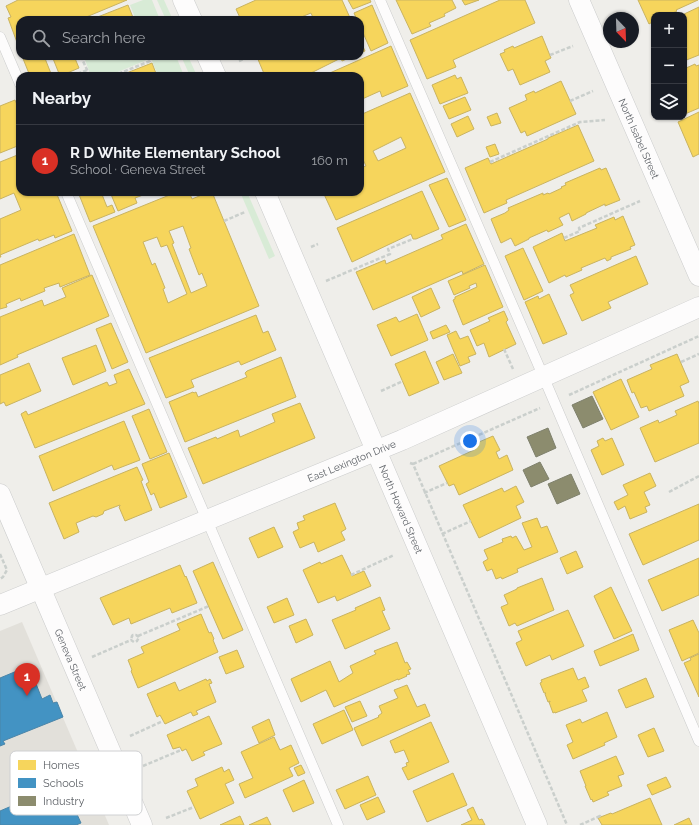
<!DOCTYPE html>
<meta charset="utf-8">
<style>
body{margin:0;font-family:Raleway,sans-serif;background:#242831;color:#f1f3f6}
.controls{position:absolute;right:12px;top:12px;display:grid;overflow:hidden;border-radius:8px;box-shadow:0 1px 3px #0004}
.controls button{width:36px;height:36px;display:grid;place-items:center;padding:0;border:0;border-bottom:1px solid #363941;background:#171b24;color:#f1f3f6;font:20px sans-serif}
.compass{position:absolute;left:603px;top:12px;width:36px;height:36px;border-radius:50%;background:#171b24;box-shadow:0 1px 3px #0004;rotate:157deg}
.you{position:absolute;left:470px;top:441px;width:14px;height:14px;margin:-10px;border:3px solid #fff;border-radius:50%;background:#1a73e8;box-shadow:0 0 0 6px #1a73e833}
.badge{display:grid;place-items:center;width:26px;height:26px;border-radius:50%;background:#d93025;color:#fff;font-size:13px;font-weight:700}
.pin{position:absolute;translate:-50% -33px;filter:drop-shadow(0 1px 2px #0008)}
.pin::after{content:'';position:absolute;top:21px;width:14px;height:12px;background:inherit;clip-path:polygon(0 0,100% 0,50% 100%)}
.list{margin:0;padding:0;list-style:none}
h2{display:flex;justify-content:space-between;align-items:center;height:52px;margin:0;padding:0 16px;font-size:17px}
h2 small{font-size:13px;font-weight:400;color:#9ea1a6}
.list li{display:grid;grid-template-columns:26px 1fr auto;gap:12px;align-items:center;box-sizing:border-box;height:72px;padding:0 16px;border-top:1px solid #363941}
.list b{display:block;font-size:15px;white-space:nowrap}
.list p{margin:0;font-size:13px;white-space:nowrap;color:#9ea1a6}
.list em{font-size:13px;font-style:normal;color:#9ea1a6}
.icon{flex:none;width:22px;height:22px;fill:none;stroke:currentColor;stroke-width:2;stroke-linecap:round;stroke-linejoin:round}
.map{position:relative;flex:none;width:699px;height:825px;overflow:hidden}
.search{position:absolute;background:#171b24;box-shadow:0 1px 3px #0004;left:16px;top:16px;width:348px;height:44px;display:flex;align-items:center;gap:10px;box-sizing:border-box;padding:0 14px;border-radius:12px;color:#9ea1a6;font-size:15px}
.panel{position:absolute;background:#171b24;box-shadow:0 1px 3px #0004;left:16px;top:72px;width:348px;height:124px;border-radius:12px}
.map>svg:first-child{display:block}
.education{fill:#e2e0da}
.green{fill:#d8ebd6}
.homes{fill:#f6d55c;stroke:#c9b360;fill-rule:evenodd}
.schools{fill:#4393c3;stroke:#4b85a8}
.industry{fill:#8c8c6e;stroke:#7e806c}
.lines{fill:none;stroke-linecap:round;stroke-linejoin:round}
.lane-casing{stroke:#cbcccc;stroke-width:11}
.street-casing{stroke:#cbcccc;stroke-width:21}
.path{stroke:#cacfcc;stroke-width:2.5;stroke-dasharray:4 2;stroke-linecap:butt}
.lane{stroke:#fdfcfc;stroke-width:10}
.street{stroke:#fdfcfc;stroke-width:20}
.labels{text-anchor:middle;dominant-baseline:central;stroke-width:4;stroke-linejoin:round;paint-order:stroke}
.street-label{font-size:10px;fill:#5f6368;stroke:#fff}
.key{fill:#fff;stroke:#cfd0d2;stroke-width:1}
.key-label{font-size:11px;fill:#5f6368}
</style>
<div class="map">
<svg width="699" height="825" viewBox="0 0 699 825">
<rect width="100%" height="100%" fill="#efeeea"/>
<!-- education -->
<polygon class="education" points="22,622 109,825 0,825 0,631"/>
<!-- green -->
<g class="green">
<polygon points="143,0 152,0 160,20 136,20 130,5"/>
<polygon points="157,0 164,0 173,20 166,20"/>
<polygon points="94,56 145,56 147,60 108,76 91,76 85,60"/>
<polygon points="150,56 176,56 184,76 158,76"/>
<polygon points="181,56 188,56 197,76 190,76"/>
<polygon points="240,192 247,192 275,256 269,259"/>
</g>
<!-- homes -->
<g class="homes">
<polygon points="18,0 127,0 79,20 20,20 20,44 18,45 8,18 11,17 6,6"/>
<polygon points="256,0 342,0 351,20 314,20 311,13 294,20 241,20 236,9"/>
<polygon points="348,0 370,0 371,2 353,9"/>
<polygon points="396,0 452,0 456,8 444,14 445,16 429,23 431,26 412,34"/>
<polygon points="462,0 479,0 465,5"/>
<polygon points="500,0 525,0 535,23 453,60 456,67 427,79 410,40"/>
<polygon points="638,0 698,0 676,10 677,11 669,15 654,15 654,21 649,24"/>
<polygon points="128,5 134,20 90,20"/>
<polygon points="372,5 388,43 371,51 360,26 360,20 357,20 354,13"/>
<polygon points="699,7 699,55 684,61 684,15 682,15"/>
<polygon points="542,36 551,58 545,61 550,72 520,85 513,69 508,71 500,54 505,52 504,50 513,46 514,48"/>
<polygon points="360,40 365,51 360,53"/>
<polygon points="391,46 408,86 382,97 380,91 360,100 360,76 323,76"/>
<polygon points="22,56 44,56 52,76 30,76"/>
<polygon points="52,56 74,56 79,68 60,76"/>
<polygon points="260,56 354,56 342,61 341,58 305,76 265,76 257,57"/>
<polygon points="152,63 157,76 119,76"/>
<polygon points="695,64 696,66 699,65 699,108 685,114 684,69"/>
<polygon points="455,75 457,79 461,77 468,93 440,104 432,85"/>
<polygon points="561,81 576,114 527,136 525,131 521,133 509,108 527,100 525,95 534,91 535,93"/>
<path d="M410,93L445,172L336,220L323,192H360V168L366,166L361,155L360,156V115ZM401,137L406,148L378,161L373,151Z"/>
<polygon points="465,97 471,110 449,119 443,106"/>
<polygon points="15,100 20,112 20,145 0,153 0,106"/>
<polygon points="699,112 699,154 693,157 678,122"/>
<polygon points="497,113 501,123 491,126 487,117"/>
<polygon points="468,116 474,129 457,137 451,124"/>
<polygon points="578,125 594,161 506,200 507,203 484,213 465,168 488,158 491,164 548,139 548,138"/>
<polygon points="495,144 499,154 490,157 486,147"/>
<polygon points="20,154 20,192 56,192 72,231 55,238 54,235 39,241 38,239 0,255 1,257 0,257 0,219 21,210 14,193 0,199 0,162"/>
<polygon points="600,168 601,170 606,168 620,200 605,206 605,204 586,213 586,214 572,221 569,213 559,218 563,225 548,232 547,230 529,238 529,239 515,246 511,238 501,243 491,219 505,213 509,210 508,208 543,193 543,195 548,193 549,194 562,188 561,187 566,185 565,183"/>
<polygon points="447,178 466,220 449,227 429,185"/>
<polygon points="422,191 439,229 416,239 413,239 411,234 352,262 337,228"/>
<polygon points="78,192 101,192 107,207 112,205 115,212 90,222"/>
<polygon points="110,192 151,192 135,198 137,203 118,211"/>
<path d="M177,192H189L192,199L209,192H212L259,306L146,353L93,226ZM183,226L191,248L189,249L199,275L202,273L207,286L191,293L172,244L174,243L169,231ZM157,237L161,247L167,245L187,294L168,303L163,289L165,288L155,263L152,265L143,242Z"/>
<polygon points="623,216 635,245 630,247 631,249 611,257 611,259 607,261 605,258 581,268 582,270 566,277 565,275 549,283 533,247 562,233 565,241 597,228 595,225 614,217 615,220"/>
<polygon points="466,224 484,264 463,274 462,271 373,310 356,272 385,260 386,264 443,239 441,235"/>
<polygon points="74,234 90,275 60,287 59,283 44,288 45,291 21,301 20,298 6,304 7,307 0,309 0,265"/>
<polygon points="523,248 543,291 524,300 505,256"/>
<polygon points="636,256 648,284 608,302 611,308 582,321 570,295 574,293 570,285"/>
<polygon points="485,265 503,307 463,325 453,300 455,299 455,297 477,287 476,283 469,286 470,288 454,295 448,281"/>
<polygon points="92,275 109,316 17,355 18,357 0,365 0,317 42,300 44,306 66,297 62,288"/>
<polygon points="431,288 440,308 421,317 412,297"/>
<polygon points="549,294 567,334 543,344 525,302 538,296 539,299"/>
<polygon points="504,311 508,320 506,322 516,344 489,357 484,343 477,346 470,330 490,321 488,318"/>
<polygon points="417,314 428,340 391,356 377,325 396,317 399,322"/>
<polygon points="256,315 263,333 268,331 276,350 241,365 239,361 191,380 194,387 166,398 149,358"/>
<polygon points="111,323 128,362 112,369 96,329"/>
<polygon points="446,325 450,332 433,339 430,332"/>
<polygon points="456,331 460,339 468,336 476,354 468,357 470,362 460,366 447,335"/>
<polygon points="96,345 106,371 73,385 62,358"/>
<polygon points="425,351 439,383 409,396 395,364"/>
<polygon points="453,354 462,373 444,380 436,362"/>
<polygon points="677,354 689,382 680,386 684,396 649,411 647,406 641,408 634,392 632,393 627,380 652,369 650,365"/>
<polygon points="281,357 296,397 185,442 169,402 193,392 194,393 196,392 198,397 247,377 245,373 247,371"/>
<polygon points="29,363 41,391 6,406 4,402 0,404 0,375"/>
<polygon points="129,369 145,404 35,448 21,414 26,411 28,415 107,382 109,386 117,383 114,375"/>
<polygon points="621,379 639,417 611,430 593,392"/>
<polygon points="698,401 699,404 699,443 655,462 640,428 658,420 659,423 677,415 675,411"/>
<polygon points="300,403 315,438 203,484 188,448 216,437 217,439 238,430 240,437 275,422 272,414"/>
<polygon points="149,409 167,452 150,459 132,416"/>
<polygon points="124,421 140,460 114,470 112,465 53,491 39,456"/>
<polygon points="493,436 500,450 496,452 499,459 507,455 513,470 459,495 454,484 449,486 439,466 474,450 472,445"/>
<polygon points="603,438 605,441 612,438 624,465 602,475 591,450 599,446 597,441"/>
<polygon points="169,453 187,497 160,508 154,493 151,495 146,484 149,482 142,464"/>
<polygon points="137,467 143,480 141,481 152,510 125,521 119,507 120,506 120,505 104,511 103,514 96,517 93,516 76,523 79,532 64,539 49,503"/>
<polygon points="650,473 656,486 644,492 650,505 645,507 647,512 630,519 625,506 618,510 614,502 628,495 623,485"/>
<polygon points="516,486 524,502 516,506 521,518 479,538 463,505 502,488 504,492"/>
<polygon points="335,503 346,529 341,532 345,540 318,552 314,542 300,548 293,532 299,529 297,523 305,520 303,516"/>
<polygon points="699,504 699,540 643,565 629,534"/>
<polygon points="537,518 541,528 547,526 558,552 517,569 518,572 502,579 501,577 496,579 492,569 487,571 483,562 488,559 484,550 503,542 502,539 511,536 512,538 516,536 524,550 532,547 522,523"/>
<polygon points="274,527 283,547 258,558 249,538"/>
<polygon points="576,551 583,567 567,574 560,558"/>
<polygon points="342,555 352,576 364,571 371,586 337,601 335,596 318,603 303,570 320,562 321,564"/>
<polygon points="699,558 699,595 662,611 648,580"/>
<polygon points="213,562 243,630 223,639 193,571"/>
<polygon points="180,565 185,577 186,576 197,603 172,613 170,608 131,624 129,618 113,625 100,598"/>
<polygon points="542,578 554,610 517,626 515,623 509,626 501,607 508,604 504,595 517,589 517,588"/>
<polygon points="611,587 632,631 614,639 594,596"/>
<polygon points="380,597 385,610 382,611 390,629 345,649 332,620 356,610 355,608"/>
<polygon points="287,598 294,615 274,623 267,607"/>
<polygon points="568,610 584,646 552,660 550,655 526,666 516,643 522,640 518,631"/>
<polygon points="201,614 209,633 211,632 214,639 213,640 218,652 138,688 131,671 132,670 128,660 144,653 141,647 180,630 177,624"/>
<polygon points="306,619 313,635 296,643 289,626"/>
<polygon points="693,620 699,633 699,653 682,661 669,630"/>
<polygon points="633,634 639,650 600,666 594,651"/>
<polygon points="397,642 405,663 407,662 411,669 408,670 410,674 406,675 407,676 398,680 398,679 334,707 326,690 301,702 291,679 330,661 339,682 353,673 350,666 376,654 374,651"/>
<polygon points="237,650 244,667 226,674 219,657"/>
<polygon points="699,654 699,697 684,663 691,660 690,658"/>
<polygon points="573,668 578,680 585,677 589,687 582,690 587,701 555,713 555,712 553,713 549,702 550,702 550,701 548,702 545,694 546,693 544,693 540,683 542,682 541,680"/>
<polygon points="646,678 654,697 626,708 618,690"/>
<polygon points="206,679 207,681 210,679 212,683 209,684 216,702 196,711 198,714 193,716 191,712 165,724 160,715 157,717 147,694 175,682 179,691"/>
<polygon points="407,685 417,707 425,704 430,716 362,746 354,728 379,717 378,716 382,713 379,706 398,698 394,690"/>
<polygon points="360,701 367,716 352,722 345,707"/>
<polygon points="344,710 353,730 322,744 313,724"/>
<polygon points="607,712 617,737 604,743 605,745 573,759 567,745 573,742 566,725 580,719 582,723"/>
<polygon points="209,716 222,744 203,752 205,755 192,761 186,749 182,751 180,747 173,749 167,735"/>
<polygon points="269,719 275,735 259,743 252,727"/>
<polygon points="431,722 449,762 408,780 402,768 407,766 406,763 409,762 404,750 395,753 390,741"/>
<polygon points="654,728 664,751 648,757 638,735"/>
<polygon points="274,737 280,750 291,745 299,763 289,768 293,776 245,798 239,784 253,778 241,752"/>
<polygon points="616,756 624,774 618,776 622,786 607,792 609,795 593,802 592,799 591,800 585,786 586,786 580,771"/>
<polygon points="301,765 305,773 298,776 294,768"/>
<polygon points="222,767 224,772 229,769 234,780 225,784 234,803 200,819 187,791 198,786 195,779"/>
<polygon points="453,773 467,805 427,822 413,791"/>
<polygon points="368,776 376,795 345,809 336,790"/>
<polygon points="666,777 671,787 652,795 647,785"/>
<polygon points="304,780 314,803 293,812 283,790"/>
<polygon points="378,797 385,812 367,820 360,805"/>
<polygon points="650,798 662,825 602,825 598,818 611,813 612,814"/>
<polygon points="473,807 479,820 482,819 485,825 461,825 472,820 467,810"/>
<polygon points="240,816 244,825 220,825"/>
<polygon points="267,817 271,825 249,825"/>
<polygon points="689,818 692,825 674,825"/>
</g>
<!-- schools -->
<g class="schools">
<polygon points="29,666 42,699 50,695 53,703 57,702 63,717 3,741 5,744 0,746 0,678"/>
<polygon points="63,784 81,823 76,825 0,825 0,811"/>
</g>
<!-- industry -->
<g class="industry">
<polygon points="592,396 603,419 583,428 572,405"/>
<polygon points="548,428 556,448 536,457 527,437"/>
<polygon points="540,462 549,479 531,487 523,470"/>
<polygon points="571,474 580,494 557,504 548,484"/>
</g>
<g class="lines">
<defs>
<g id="lane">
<polyline points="380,0 544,378 699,741"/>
<polyline points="0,37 20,84"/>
<polyline points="66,192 338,825"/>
</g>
<g id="street">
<polyline points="183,0 192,20"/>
<path id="s1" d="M579,0L699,276"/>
<polyline points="207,56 216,76"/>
<path id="s2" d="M265,192L537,825"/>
<path id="s3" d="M0,494L142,825"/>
<path id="s4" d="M0,605L402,440L699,307"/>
</g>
</defs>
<!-- lane casing -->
<use href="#lane" class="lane-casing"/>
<!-- street casing -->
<use href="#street" class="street-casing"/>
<!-- path -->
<g class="path">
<polyline points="550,55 573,46"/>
<polyline points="239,61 250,56"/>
<polyline points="72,76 87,70"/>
<polyline points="90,76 82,59 90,56"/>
<polyline points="113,76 150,61 148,56"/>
<polyline points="570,101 593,91"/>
<polyline points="490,162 580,122 605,120"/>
<polyline points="224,221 245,212"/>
<polyline points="564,238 580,231 579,228 640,201"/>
<polyline points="311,247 318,244"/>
<polyline points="326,281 390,254 388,249 413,239"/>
<polyline points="504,349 513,369"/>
<polyline points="681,362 699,354"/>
<polyline points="381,391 403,381"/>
<polyline points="569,395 699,336"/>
<polyline points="410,463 413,464 567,825"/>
<polyline points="413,464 540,408"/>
<polyline points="669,492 699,476"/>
<polyline points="424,493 447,483"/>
<polyline points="442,534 471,521"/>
<polyline points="0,554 7,570 3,577 0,579"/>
<polyline points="351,575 394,555"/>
<polyline points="138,636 209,606"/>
<polyline points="92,657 131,640 134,642 137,641 139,637 136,635 133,635 132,636 131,640"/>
<polyline points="130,736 163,721"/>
<polyline points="143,766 181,750"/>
<polyline points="166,818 194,807"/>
<polyline points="580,825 600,816 600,818"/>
</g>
<!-- lane -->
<use href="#lane" class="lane"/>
<!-- street -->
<use href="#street" class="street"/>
</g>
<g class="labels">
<!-- street labels -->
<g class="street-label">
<text stroke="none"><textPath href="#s1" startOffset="151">North Isabel Street</textPath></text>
<text stroke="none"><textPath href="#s4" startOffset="380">East Lexington Drive</textPath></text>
<text stroke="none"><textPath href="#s2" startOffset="345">North Howard Street</textPath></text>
<text stroke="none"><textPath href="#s3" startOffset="180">Geneva Street</textPath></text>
</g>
</g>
<!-- legend -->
<rect x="10" y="751" width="132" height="64" rx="6" class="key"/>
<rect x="18" y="760" width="18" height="10" fill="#f6d55c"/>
<rect x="18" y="778" width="18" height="10" fill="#4393c3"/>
<rect x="18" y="796" width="18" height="10" fill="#8c8c6e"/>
<g class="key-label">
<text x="43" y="769">Homes</text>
<text x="43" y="787">Schools</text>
<text x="43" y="805">Industry</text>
</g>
</svg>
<div class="controls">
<button>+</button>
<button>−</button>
<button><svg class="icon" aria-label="layers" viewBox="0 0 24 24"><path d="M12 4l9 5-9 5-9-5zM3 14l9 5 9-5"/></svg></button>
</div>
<svg class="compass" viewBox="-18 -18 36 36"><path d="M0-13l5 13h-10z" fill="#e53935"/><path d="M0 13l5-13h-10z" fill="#9ea1a6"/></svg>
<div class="you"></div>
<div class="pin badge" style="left:27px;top:696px">1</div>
<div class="search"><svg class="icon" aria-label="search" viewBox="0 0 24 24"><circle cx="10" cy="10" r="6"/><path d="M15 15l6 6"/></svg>Search here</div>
<section class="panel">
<h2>Nearby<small></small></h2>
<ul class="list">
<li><span class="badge">1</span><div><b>R D White Elementary School</b><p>School · Geneva Street</p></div><em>160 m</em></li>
</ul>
</section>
</div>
